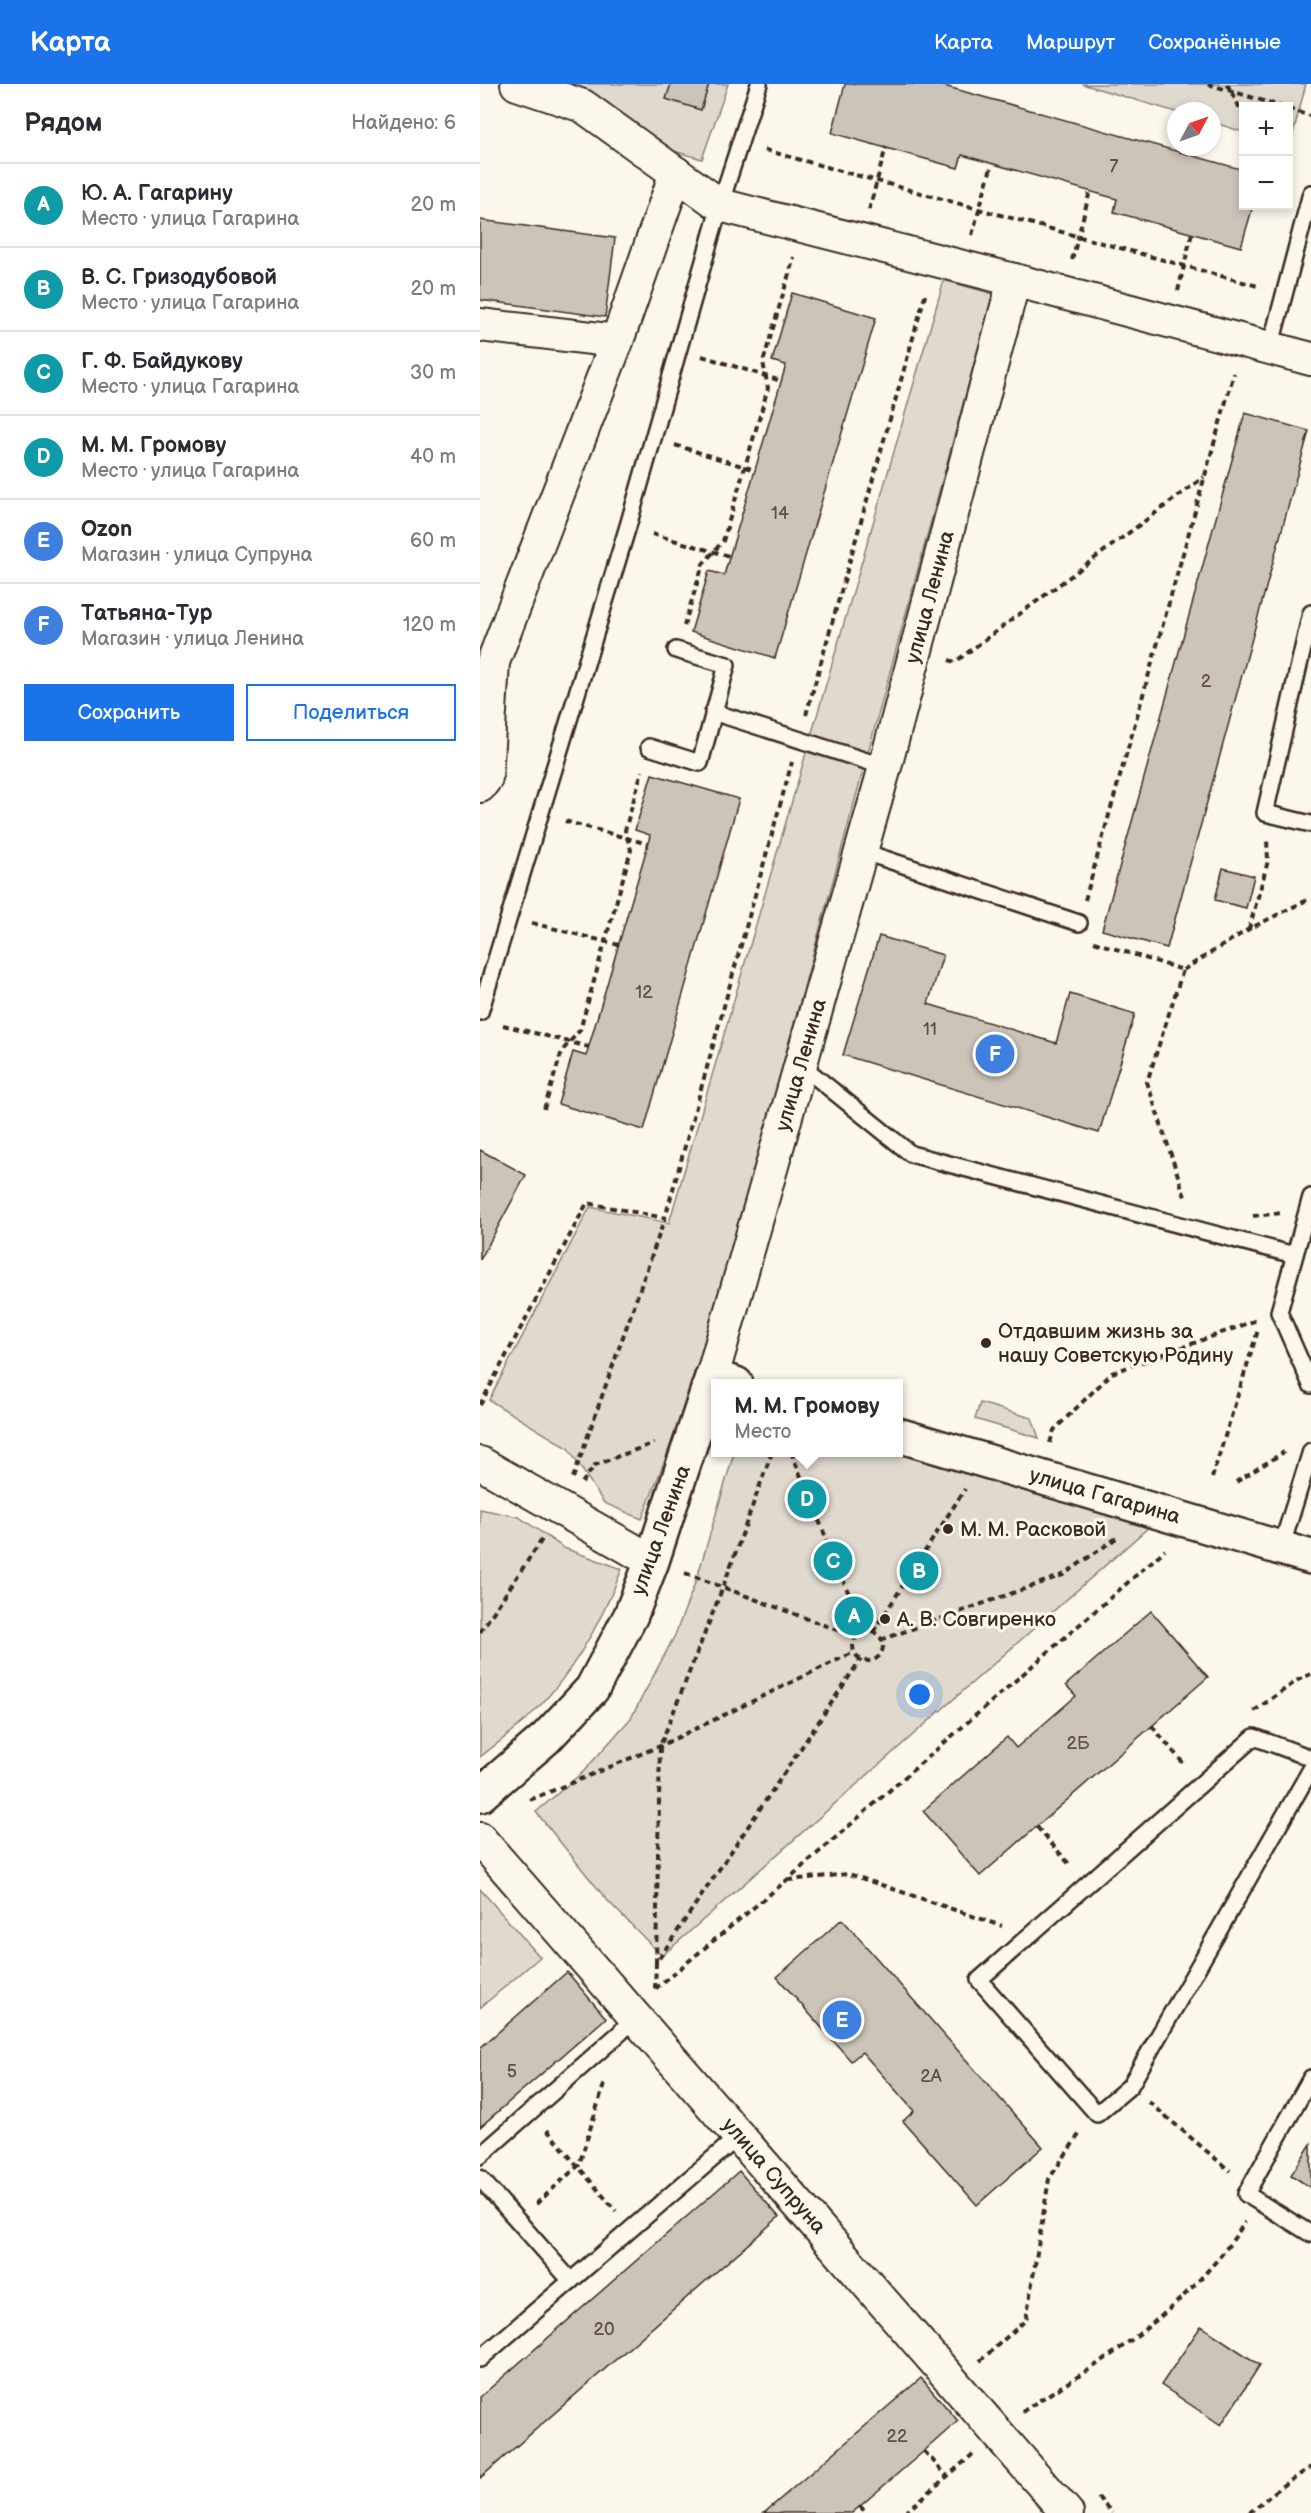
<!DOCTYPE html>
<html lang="ru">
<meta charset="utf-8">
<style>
body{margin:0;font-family:"Balsamiq Sans",sans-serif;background:#f2f2f3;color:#2b2b33}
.controls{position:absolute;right:18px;top:18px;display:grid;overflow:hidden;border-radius:0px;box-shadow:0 3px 9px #0003}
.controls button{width:54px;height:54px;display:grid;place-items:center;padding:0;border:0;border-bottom:2px solid #e1e1e2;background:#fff;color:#2b2b33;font:30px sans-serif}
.compass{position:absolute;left:687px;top:18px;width:54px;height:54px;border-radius:50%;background:#fff;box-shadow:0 3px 9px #0003;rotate:49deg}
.you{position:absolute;left:440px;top:1611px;width:21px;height:21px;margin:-15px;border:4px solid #fff;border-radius:50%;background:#1a73e8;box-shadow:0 0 0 9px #1a73e833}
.badge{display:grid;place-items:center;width:39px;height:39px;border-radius:50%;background:#1a73e8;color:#fff;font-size:20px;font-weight:700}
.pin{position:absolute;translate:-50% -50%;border:3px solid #fff;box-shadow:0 2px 6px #0006}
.popup{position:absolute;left:231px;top:1295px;width:192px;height:78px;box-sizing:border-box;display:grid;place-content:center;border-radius:0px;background:#fff;filter:drop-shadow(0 2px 4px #0005);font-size:20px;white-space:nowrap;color:#7c7c81}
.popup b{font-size:22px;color:#2b2b33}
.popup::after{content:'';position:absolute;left:50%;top:100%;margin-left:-12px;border:12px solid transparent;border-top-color:#fff}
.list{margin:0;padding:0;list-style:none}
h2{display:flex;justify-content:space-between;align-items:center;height:78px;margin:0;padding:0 24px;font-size:26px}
h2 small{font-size:20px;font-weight:400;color:#7c7c81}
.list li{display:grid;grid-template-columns:39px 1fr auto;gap:18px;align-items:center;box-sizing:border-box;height:84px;padding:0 24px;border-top:2px solid #e1e1e2}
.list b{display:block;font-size:22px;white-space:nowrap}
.list p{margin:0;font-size:20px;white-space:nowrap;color:#7c7c81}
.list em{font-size:20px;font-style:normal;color:#7c7c81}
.actions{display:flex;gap:12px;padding:18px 24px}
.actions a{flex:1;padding:14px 0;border:2px solid #1a73e8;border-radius:0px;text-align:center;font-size:21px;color:#1a73e8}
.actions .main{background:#1a73e8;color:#fff}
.map{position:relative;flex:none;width:831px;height:2429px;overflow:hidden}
header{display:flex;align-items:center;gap:36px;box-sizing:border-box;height:84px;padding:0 30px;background:#1a73e8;color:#fff}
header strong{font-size:28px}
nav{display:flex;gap:33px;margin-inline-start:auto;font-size:21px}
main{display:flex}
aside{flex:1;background:#fff}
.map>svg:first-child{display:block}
.green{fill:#dfd9ce;stroke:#8d8276;stroke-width:1.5}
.building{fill:#ccc4b9;stroke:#3b2a1e;stroke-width:1.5}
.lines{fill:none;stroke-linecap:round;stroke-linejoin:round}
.lane-casing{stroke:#3b2a1e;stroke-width:20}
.street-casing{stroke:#3b2a1e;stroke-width:36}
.secondary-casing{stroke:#3b2a1e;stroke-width:38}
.path{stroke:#3b2a1e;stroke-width:4;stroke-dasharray:6 4.5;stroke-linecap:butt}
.lane{stroke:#fbf7ec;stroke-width:15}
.street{stroke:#fbf7ec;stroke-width:32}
.secondary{stroke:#fbf7ec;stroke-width:33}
.poi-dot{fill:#3b2a1e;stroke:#fbf7ec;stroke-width:2}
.labels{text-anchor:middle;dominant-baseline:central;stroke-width:6;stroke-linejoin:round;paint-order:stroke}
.number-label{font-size:18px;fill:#5f5045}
.street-label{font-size:21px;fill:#3b2a1e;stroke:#fbf7ec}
.poi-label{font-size:21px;fill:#3b2a1e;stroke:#fbf7ec;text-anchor:start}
</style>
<header>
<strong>Карта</strong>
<nav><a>Карта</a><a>Маршрут</a><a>Сохранённые</a></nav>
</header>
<main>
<aside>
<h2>Рядом<small>Найдено: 6</small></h2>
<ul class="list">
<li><span class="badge" style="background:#0f9aa8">A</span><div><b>Ю. А. Гагарину</b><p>Место · улица Гагарина</p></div><em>20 m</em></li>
<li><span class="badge" style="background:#0f9aa8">B</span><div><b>В. С. Гризодубовой</b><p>Место · улица Гагарина</p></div><em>20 m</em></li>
<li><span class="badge" style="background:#0f9aa8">C</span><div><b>Г. Ф. Байдукову</b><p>Место · улица Гагарина</p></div><em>30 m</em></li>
<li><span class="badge" style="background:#0f9aa8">D</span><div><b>М. М. Громову</b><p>Место · улица Гагарина</p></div><em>40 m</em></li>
<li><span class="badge" style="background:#3f7fe0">E</span><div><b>Ozon</b><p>Магазин · улица Супруна</p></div><em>60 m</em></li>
<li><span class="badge" style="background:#3f7fe0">F</span><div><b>Татьяна-Тур</b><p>Магазин · улица Ленина</p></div><em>120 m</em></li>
</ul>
<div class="actions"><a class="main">Сохранить</a><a>Поделиться</a></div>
</aside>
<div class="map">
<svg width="831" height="2429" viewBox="0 0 831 2429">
<rect width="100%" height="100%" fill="#fbf7ec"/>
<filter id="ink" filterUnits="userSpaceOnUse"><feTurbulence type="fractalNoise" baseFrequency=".0167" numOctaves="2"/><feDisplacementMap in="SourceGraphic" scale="12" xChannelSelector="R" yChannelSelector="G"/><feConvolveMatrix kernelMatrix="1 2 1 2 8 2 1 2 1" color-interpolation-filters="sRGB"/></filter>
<g filter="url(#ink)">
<!-- green -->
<g class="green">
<polygon points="25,0 248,0 222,75 140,52"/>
<polygon points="602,0 826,0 810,61 808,22 764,22 763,48 732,38 732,27 696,28"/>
<polygon points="464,196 513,210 219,1288 162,1435 124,1419 88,1364 9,1316 110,1123 189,1139"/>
<polygon points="500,1319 552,1334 559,1354 495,1335"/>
<polygon points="419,1363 670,1442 182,1872 127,1816 56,1728 104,1687 151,1634 195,1551 217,1494 254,1369 418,1368"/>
<path d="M0,1425L39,1433L84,1464L142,1485C121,1539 92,1591 50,1632C34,1647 16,1660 0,1673Z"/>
<polygon points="0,1805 60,1873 0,1924"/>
</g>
<!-- building -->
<g class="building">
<polygon points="191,0 229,0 221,26 186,15"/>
<polygon points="365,0 457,0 764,86 764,122 773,122 761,163 634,128 637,115 482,71 478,84 352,49"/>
<polygon points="0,136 135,154 125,233 0,216"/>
<polygon points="312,209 396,234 295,574 211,548 229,487 244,491 306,281 292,277"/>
<polygon points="765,329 829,347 687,864 622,846"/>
<polygon points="172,690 259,715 164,1046 78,1020 93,968 106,972 168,760 170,751 155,746"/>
<polygon points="743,784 774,792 766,824 735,816"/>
<polygon points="399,852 463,871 448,920 576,959 590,910 655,930 619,1049 363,971"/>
<polygon points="0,1066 46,1091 0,1176"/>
<polygon points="671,1527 728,1593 500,1792 443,1727 527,1653 536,1664 596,1612 586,1601"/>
<polygon points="362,1835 563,2063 497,2121 423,2037 434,2027 382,1968 371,1977 297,1893"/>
<polygon points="87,1888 126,1934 0,2043 0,1964"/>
<polygon points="831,2060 831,2104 811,2091"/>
<polygon points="259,2087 299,2133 0,2394 0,2313"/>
<polygon points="721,2242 780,2281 741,2341 681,2301"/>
<polygon points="441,2294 478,2337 444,2367 372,2429 284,2429"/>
</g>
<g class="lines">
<defs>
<g id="lane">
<polyline points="790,264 831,109"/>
<polyline points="831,529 785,729 831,740"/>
<polyline points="233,628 405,683"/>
<polyline points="169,663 220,679 247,581 196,566"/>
<polyline points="381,767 599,839"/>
<polyline points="0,928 148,442 240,121 279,0"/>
<polyline points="321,981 431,1070 814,1171"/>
<polyline points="831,1113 799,1228 831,1301"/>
<polyline points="801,1464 831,1367"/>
<polyline points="831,1674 774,1653 499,1896 617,2030 650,2002 831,1685"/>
<polyline points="831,1994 766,2110 831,2150"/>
<polyline points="0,2072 141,1948 153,1931"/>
<polyline points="0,2094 91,2197"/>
<polyline points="0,2275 259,2052"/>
</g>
<g id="street">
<polyline points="37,0 103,22 240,121 534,196 831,275"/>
<polyline points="0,241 137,257"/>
<polyline points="0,702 6,694 13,578 137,257 196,89"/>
<polyline points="232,1293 405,683 534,196"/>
<polyline points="0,1379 172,1477"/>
<polyline points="0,1755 587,2429"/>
</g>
<g id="secondary">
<polyline points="418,1351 831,1473"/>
<polyline points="0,1711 66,1654 112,1605 151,1531 172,1477 232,1293 256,1300"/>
</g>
</defs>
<!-- lane casing -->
<use href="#lane" class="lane-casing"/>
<!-- street casing -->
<use href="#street" class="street-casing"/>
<!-- secondary casing -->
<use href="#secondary" class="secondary-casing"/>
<!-- path -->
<g class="path">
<polyline points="728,0 800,22"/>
<polyline points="747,0 764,32"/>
<polyline points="808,25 831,32"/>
<polyline points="285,66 781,203"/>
<polyline points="389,126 406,63"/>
<polyline points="492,151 512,80"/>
<polyline points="592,176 610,107"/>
<polyline points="698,207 712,149"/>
<polyline points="222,272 301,297"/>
<polyline points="195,361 275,386"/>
<polyline points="172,450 249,472"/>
<polyline points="204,542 223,480 243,457 265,383 288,304 283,278 314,173"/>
<polyline points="469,576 475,578 724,393"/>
<polyline points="326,631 446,208"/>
<polyline points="85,737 168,760"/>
<polyline points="605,816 754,289"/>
<polyline points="52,839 139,861"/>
<polyline points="769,845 788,777 787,756"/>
<polyline points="614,858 703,886 667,998 706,1116"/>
<polyline points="703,886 769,845 831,814"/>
<polyline points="23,941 109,963"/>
<polyline points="64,1025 82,967 100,946 151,766 145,746 162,687"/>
<polyline points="773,1132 802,1129"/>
<polyline points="0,1321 107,1119 185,1134 312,678"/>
<polyline points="570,1359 574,1346 632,1289 777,1236"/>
<polyline points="311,1368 384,1547"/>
<polyline points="93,1394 185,1134"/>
<polyline points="732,1394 778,1246"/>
<polyline points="756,1398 804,1368"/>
<polyline points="102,1399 115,1381 174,1359"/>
<polyline points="205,1489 376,1553"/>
<circle cx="388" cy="1562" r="15"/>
<polyline points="0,1548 63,1454"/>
<polyline points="393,1548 485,1405"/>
<polyline points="401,1556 583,1491 638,1453"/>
<polyline points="774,1627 818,1596 831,1590"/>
<polyline points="672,1642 704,1680"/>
<polyline points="50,1716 180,1662 374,1568"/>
<polyline points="557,1743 590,1781"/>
<polyline points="308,1796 369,1790 522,1842"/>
<polyline points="176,1879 180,1662 243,1503 292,1368"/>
<polyline points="175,1905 307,1796 685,1466"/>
<polyline points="175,1905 176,1879 381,1575"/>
<polyline points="669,2018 750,2087"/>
<polyline points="67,2046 136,2127"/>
<polyline points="56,2120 99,2081 125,1997"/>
<polyline points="500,2277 546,2236 569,2095 600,2049"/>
<path d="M542,2328C566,2311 592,2297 616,2281C673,2243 728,2196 765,2138"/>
<polyline points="444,2367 467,2392"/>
<polyline points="618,2413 632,2429"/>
<polyline points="380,2422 386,2429"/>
<polyline points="425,2429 493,2370"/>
<polyline points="769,2429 802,2402 831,2383"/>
</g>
<!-- lane -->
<use href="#lane" class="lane"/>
<!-- street -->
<use href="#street" class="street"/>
<!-- secondary -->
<use href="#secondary" class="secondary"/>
</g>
</g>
<!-- markers -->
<g class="poi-dot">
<circle cx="506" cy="1259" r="6"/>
<circle cx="468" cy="1445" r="6"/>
<circle cx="405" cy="1535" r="6"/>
</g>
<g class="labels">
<!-- number labels -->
<g class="number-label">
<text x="634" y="82">7</text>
<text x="300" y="429">14</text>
<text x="726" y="597">2</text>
<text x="164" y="908">12</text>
<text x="450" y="945">11</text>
<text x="598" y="1659">2Б</text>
<text x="32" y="1987">5</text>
<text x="451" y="1992">2А</text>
<text x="124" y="2245">20</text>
<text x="417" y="2352">22</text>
</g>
<!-- street labels -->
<g class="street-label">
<text transform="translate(450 513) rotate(-75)">улица Ленина</text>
<text transform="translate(321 981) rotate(-74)">улица Ленина</text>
<text transform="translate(625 1412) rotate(16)">улица Гагарина</text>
<text transform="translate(181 1446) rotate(-70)">улица Ленина</text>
<text transform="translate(294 2092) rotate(49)">улица Супруна</text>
</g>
<!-- poi labels -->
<g class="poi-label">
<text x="518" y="1247">Отдавшим жизнь за<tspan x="518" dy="24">нашу Советскую Родину</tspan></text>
<text x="480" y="1445">М. М. Расковой</text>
<text x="417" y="1535">А. В. Совгиренко</text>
</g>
</g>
</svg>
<div class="controls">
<button>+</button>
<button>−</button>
</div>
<svg class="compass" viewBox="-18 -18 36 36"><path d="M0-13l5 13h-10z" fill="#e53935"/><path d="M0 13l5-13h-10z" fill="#7c7c81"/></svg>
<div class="you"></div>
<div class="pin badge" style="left:374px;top:1532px;background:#0f9aa8">A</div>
<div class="pin badge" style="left:439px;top:1487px;background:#0f9aa8">B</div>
<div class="pin badge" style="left:353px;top:1477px;background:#0f9aa8">C</div>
<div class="pin badge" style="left:327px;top:1415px;background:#0f9aa8">D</div>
<div class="popup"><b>М. М. Громову</b>Место</div>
<div class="pin badge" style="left:362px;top:1936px;background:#3f7fe0">E</div>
<div class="pin badge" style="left:515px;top:970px;background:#3f7fe0">F</div>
</div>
</main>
